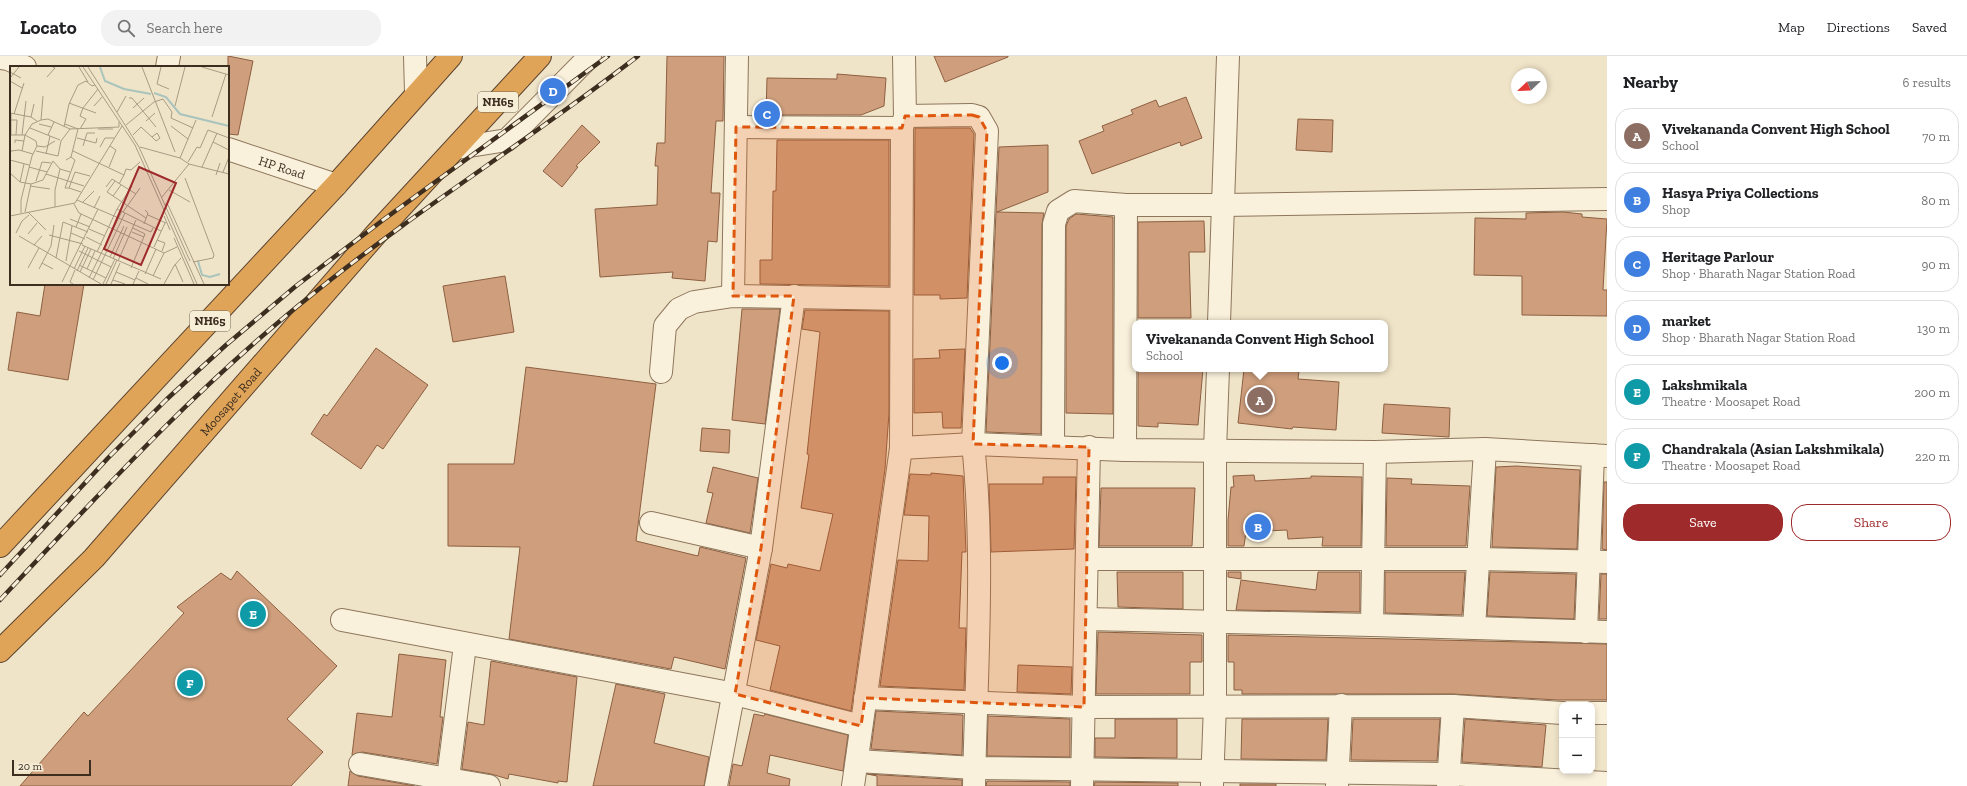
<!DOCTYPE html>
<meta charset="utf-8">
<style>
body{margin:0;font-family:"Zilla Slab",serif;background:#f2f2f2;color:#202124}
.controls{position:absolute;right:12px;bottom:12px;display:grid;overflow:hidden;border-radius:8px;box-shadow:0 2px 6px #0003}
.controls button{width:36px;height:36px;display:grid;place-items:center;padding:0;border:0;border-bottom:1px solid #e0e0e0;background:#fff;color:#202124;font:20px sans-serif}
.compass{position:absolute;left:1511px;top:12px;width:36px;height:36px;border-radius:50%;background:#fff;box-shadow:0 2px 6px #0003;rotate:247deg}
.scale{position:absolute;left:12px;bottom:10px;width:79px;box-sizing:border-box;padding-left:4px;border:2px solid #3d2e20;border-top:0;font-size:11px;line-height:14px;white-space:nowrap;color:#3d2e20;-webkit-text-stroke:3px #f7eed8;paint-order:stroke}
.you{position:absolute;left:1002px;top:307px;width:14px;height:14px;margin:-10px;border:3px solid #fff;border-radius:50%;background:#1a73e8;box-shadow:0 0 0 6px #1a73e833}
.badge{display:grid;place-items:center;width:26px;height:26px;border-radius:50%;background:#9e2a2b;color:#fff;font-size:13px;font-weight:700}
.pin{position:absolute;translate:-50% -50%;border:2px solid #fff;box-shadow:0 1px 4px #0006}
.popup{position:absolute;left:1132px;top:264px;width:256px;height:52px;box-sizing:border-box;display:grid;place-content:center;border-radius:8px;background:#fff;filter:drop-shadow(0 1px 3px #0005);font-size:13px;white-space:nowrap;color:#757577}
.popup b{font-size:15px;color:#202124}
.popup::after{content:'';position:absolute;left:50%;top:100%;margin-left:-8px;border:8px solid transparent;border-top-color:#fff}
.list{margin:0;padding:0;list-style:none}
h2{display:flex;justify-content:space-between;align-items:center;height:52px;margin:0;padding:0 16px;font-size:17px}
h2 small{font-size:13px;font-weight:400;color:#757577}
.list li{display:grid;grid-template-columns:26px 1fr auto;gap:12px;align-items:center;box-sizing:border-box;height:56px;margin:0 8px 8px;padding:0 8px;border:1px solid #e0e0e0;border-radius:16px}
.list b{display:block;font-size:15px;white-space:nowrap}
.list p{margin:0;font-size:13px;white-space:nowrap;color:#757577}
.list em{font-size:13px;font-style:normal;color:#757577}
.actions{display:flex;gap:8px;padding:12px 16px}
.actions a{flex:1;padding:9px 0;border:1px solid #9e2a2b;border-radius:16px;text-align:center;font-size:14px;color:#9e2a2b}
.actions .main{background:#9e2a2b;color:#fff}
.icon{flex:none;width:22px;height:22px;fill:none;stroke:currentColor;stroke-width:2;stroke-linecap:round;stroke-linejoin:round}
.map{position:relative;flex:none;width:1607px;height:730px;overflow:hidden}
header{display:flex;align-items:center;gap:24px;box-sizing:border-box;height:56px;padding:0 20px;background:#fff;border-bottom:1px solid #e0e0e0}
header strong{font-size:19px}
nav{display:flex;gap:22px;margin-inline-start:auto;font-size:14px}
.search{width:280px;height:36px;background:#f2f2f2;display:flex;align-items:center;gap:10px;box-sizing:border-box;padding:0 14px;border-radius:16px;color:#757577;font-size:15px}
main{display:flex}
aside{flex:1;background:#fff}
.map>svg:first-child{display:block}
.building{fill:#cf9f7d;stroke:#8d5f41}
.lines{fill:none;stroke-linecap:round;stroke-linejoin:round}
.minor-casing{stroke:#8d765c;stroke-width:24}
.highway-casing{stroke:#5b4430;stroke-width:24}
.minor{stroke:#faf1dc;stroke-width:22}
.highway{stroke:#e0a458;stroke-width:22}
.rail-casing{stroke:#3d2e20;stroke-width:4.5}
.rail{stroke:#f7eed8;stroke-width:3;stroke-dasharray:9;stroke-linecap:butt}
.marked{fill:#df570d;fill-opacity:0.2;stroke:#df570d;stroke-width:3;stroke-dasharray:8 5;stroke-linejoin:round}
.labels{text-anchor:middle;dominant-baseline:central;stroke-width:3.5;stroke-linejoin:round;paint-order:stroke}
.shield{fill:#f7eed8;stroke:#756857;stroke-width:1}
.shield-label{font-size:12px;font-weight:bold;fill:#3d2e20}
.street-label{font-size:13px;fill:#3d2e20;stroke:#f7eed8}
.inset-river{fill:none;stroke:#a9c4bc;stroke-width:2}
.inset-road{fill:none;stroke:#a89b85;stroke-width:1}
.view{fill:#9e2a2b;fill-opacity:0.15;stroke:#9e2a2b;stroke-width:2}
.inset-edge{fill:none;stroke:#3d2e20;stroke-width:2}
</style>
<header>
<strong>Locato</strong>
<div class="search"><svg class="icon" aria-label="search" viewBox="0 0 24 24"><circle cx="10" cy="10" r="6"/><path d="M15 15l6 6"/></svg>Search here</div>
<nav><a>Map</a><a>Directions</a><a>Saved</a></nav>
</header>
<main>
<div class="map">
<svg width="1607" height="730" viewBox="0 0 1607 730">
<rect width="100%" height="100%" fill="#f0e4c8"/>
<!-- building -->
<g class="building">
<polygon points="228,0 253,5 238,79 228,78"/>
<polygon points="667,0 724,0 723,65 716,65 711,137 720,137 717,186 708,185 705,225 672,222 673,216 600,221 595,153 657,149 658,110 655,110 657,87 665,87"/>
<polygon points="934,0 1008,0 1008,1 945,26"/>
<polygon points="837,18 886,22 884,50 861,59 766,59 767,22 837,23"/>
<polygon points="1186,41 1202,82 1181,90 1180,86 1092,118 1079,85 1104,75 1102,70 1133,58 1131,54 1156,44 1159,51"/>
<polygon points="1298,63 1333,64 1332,96 1296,94"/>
<polygon points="582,69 600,86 576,110 578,111 562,131 543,115"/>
<polygon points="915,72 970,72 974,78 967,242 940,243 940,239 914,239"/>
<polygon points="777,84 889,84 889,230 760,228 760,204 772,204 773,135 776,135"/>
<polygon points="1048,89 1048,136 997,156 1044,157 1042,168 1041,378 986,376 999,91"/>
<polygon points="1563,156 1582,158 1582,161 1607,163 1603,234 1607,234 1607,260 1522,259 1522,220 1474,219 1475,162 1526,163 1526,157"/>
<polygon points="1076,158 1113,161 1113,358 1066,357 1066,170 1069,163"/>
<polygon points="1204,165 1205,196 1189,196 1191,262 1138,262 1138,166"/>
<polygon points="505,220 514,276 453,286 443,230"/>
<polygon points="45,228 84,228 68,324 8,314 17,256 40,260"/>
<polygon points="742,253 780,253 765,368 732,364"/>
<polygon points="805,254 889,255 889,357 885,413 851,655 770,634 780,590 756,584 771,508 787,512 788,508 820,515 833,458 801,452 809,399 807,398 820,276 802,273"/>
<polygon points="376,292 428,329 383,393 377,389 361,413 311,378 324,358 327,360"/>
<polygon points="965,293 961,372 943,372 942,356 914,357 914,303 940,302 939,294"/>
<polygon points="526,311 656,328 636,485 698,500 700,491 746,502 725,613 674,601 671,613 509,583 520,491 448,490 448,408 514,408"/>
<polygon points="1138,313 1203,313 1198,369 1158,367 1158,371 1138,370"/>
<polygon points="1244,313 1299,315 1298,323 1339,326 1336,374 1293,371 1292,373 1238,367"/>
<polygon points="1384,348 1450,352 1449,381 1382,377"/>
<polygon points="702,372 730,374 729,397 700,395"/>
<polygon points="1516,410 1580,414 1577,493 1492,491 1496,411"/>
<polygon points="713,411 758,422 750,477 706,467 713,437 707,436"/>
<polygon points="931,417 963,420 966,496 962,496 959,572 966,572 964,634 880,630 898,504 928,505 929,460 904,459 910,418 931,419"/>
<polygon points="1254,419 1255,425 1311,422 1311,420 1362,421 1361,490 1322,490 1323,481 1288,483 1287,474 1246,476 1244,490 1228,490 1228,464 1231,431 1234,431 1233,420"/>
<polygon points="1043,421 1076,421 1074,493 991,496 989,428 1043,428"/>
<polygon points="1387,422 1412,423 1411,428 1470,430 1466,490 1386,490"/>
<polygon points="1604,426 1607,426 1607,494 1602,493"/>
<polygon points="1101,432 1195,432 1192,490 1099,490"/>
<polygon points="237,515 337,610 287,663 323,696 291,730 20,730 84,656 88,660 184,557 177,551 221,517 231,524"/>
<polygon points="1117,516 1183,516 1183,553 1118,551"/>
<polygon points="1228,516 1241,516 1241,523 1228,521"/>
<polygon points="1318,516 1360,516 1360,556 1236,554 1241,524 1316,534"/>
<polygon points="1385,516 1465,516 1462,559 1385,557"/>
<polygon points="1490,516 1576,518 1574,563 1487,560"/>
<polygon points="1601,518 1607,518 1607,563 1599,563"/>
<polygon points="1098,576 1202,579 1202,606 1190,606 1190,638 1096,638"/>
<polygon points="1228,579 1607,588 1607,644 1558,644 1453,638 1242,638 1242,634 1234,634 1234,606 1228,606"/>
<polygon points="399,598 446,604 440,661 443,661 437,708 362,696 352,699 357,657 392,661"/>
<polygon points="491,605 577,621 567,726 558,725 558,727 509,718 508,723 491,718 462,713 468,666 484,669"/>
<polygon points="1018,609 1072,611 1071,638 1017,636"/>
<polygon points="616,628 665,638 654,687 709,701 704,730 593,730"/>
<polygon points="876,655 963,659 962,699 871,693"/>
<polygon points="754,658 764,660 765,658 848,679 843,715 770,699 767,717 790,723 789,730 729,730 733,708 742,710"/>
<polygon points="988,660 1070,663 1070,701 987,700"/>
<polygon points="1115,663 1177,663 1177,702 1095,701 1095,682 1115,682"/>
<polygon points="1242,663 1328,663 1326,704 1241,703"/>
<polygon points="1353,663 1440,663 1437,705 1351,704"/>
<polygon points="1465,663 1546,669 1542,711 1462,706"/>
<polygon points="350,715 358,720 415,730 348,730"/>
<polygon points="867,718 962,724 962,730 877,730 877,720"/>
<polygon points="987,725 1070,726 1070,730 986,730"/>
<polygon points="1095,726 1178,727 1178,730 1094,730"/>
<rect x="1240" y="728" width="36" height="2"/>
</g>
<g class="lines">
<defs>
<g id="minor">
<polyline points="415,0 416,37"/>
<polyline points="0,2 8,3 25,11"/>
<polyline points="167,11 169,0"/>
<path d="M905,60L972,59L979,61L987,75L973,388C985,500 976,618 974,730"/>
<polyline points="736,71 902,72"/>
<polyline points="457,92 507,84 590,0"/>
<path id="s1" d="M228,93L336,129"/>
<polyline points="733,240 737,0"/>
<polyline points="1219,267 1228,0"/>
<polyline points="661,316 665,270 679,253 694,246 733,240 901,243"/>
<polyline points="1053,391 1054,168 1058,155 1074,145 1126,149 1223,149 1607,143"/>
<polyline points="901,392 973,388 1125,394 1375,396 1485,393 1607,400"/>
<polyline points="1125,394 1126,149"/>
<polyline points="651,467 761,492"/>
<polyline points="1087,503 1478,503 1607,506"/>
<polyline points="1086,563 1372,569 1607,576"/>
<polyline points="342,564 735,638 861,670"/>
<polyline points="1372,569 1375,396"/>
<polyline points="1474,572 1485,393"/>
<polyline points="1586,576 1593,399"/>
<polyline points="865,642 1084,651 1453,650 1562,657"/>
<polyline points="1592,657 1607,657"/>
<polyline points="857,705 974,712 1448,718 1607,727"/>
<polyline points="360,708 489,730"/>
<polyline points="1212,729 1215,649 1215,394 1218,313"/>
<polyline points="447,730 465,589"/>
<polyline points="716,730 761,492 794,240"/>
<polyline points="853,730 901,392 902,72 905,60 904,0"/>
<polyline points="1082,730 1089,391"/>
<polyline points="1337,730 1341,649"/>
<polyline points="1448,730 1453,650"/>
</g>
<g id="highway">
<polyline points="0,490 336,129 451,0"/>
<path id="s2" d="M0,595L94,502L376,178L540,0"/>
</g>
</defs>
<!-- minor casing -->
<use href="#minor" class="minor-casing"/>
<!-- highway casing -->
<use href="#highway" class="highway-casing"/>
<!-- minor -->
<use href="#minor" class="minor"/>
<!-- highway -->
<use href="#highway" class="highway"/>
<defs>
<g id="rail">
<polyline points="0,519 108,402 167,343 226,289 296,230 383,164 608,0"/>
<path d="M0,544C101,436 197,330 314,237C418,153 532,82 638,0"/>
</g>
</defs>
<!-- rail casing -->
<use href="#rail" class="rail-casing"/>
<!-- rail -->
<use href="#rail" class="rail"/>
</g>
<!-- marked area -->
<path class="marked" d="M972,59L979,61L987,75L973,388L1089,391L1084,651L865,642L861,670L735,638L761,492L794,240H733L736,71L902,72L905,60Z"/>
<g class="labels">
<!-- shield labels -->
<g class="shield">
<rect x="478" y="36" width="40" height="20" rx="3"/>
<rect x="190" y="255" width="40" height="20" rx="3"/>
</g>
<g class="shield-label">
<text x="498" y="46">NH65</text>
<text x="210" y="265">NH65</text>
</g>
<!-- street labels -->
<g class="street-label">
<text stroke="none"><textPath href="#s1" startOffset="57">HP Road</textPath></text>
<text stroke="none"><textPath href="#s2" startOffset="340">Moosapet Road</textPath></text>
</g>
</g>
<!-- overview -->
<g transform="translate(10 10)">
<rect width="219" height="219" fill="#f0e4c8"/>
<path class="inset-river" d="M90,1L95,15L114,23L141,28M144,27L156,31L170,48L219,60M188,195L192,209L200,211L210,208"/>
<path class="inset-road" d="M69,1L78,16M73,1L125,79L187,218M78,1L129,81L180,195M132,1L165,86M151,1L147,18L159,23M192,1L219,9M0,6L11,12M37,11L45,2L43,1M0,12L9,1M0,15L12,22M119,32H122L146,61M59,37L86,47M84,40L92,31M165,40L175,1M123,42L134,32M107,46L116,30M0,47L21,51L27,55M4,48L14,17M21,51L24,38M202,51L216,8M0,54H7L6,69M31,54L33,30M136,55L145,47M29,58L41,61M55,58L68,63L61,91L56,94M116,59L144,36L153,33L162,46L161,52L183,62M161,60L178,73M54,61L59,38L68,19L76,15L82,20L85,19M20,62L50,74M70,63L76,53L70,50L73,42L88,23M88,63H103M0,69H15L22,58L31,54L38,53L60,63L109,61V56M1,69V47M12,69L16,35M38,69L44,56M123,69L131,61L132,62L142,71L146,75L150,72L147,67L142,71M67,72L86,77L87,72M203,76L219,84M5,77V74L14,75M27,80L35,81L45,75M73,80L77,67H85M90,81L95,72H104M130,81L170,92L179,98L219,108M26,85L48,90L51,75L60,63M63,85L114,109L109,118M0,88L1,85L9,84L23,88M36,88L40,70M61,91L65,94L55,122H59L65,106L80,110M170,92L186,54M0,94L19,99M178,96L187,81L190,82L198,64L219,72M19,101L37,106M99,101L106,84L100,80M192,101L207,67M60,106L50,103L43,95L36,108L74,120M213,106L219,91M0,107L10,116L21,118L33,114L36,108M114,109L116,103L121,104L130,96M206,109L210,97M175,112L204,189L203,192L183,196M26,115L32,96L41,97M105,115L97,126L136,152M10,116L14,98M20,120L40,123M96,121L102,113L126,128M59,122L71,126M159,124L180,136M103,130L111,119M152,131L179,98M67,134L141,166L143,162M72,137L84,125M64,138L69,147L154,187M155,138L158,139L194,218M45,141V124L50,103M84,142L90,130M107,143L151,165M15,146L21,118M18,146L36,164M113,146L130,122M11,147V134L22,90L27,80L26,75L15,69L12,85M138,149L156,157M0,150L65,137L112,60M154,150L160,164M60,153L80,161M134,158L138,147L135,144M66,161L71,148M79,163L95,170M122,166L134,171M6,167L12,155L19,149M61,167L75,173M18,168L27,157M39,169L73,178M9,170L91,218M76,171L92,179M164,172L184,218M147,174L155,177L152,185M24,179L32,170M72,179L151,213M144,181L155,157M69,185L101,201M87,186L107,143L122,120M100,191L114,160M46,192L53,156L78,166M103,193L117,161M56,195L62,160M108,195L126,154M32,197L43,203M165,198L173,216M69,199L96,212M18,202L29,182M121,202L135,168L123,162M29,203L41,180L44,159M64,203L75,180M77,203L85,185M67,205L78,182M70,206L81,183M106,206L125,214M135,208L146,183M143,210L154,187L167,181M79,212L112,145M126,212L138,218M83,214L115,147M103,214L115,218M52,216L88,143M63,218L60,216L65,204M93,218L105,193M96,218L107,194M101,218L110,197M123,218L129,205M154,218L164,200L171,192"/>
<path class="view" d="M129,101L166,117L131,199L94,183Z"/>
<rect width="219" height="219" class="inset-edge"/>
</g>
</svg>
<div class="controls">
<button>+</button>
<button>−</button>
</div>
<svg class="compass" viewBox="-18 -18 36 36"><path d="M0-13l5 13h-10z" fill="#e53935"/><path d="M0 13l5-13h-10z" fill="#757577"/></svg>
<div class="scale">20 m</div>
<div class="you"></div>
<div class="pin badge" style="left:1260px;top:344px;background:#8d6e63">A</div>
<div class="popup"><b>Vivekananda Convent High School</b>School</div>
<div class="pin badge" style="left:1258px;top:471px;background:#3f7fe0">B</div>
<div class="pin badge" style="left:767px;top:58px;background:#3f7fe0">C</div>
<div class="pin badge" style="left:553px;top:35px;background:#3f7fe0">D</div>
<div class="pin badge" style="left:253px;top:558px;background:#0f9aa8">E</div>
<div class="pin badge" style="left:190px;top:627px;background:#0f9aa8">F</div>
</div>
<aside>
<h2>Nearby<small>6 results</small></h2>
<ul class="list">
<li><span class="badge" style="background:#8d6e63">A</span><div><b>Vivekananda Convent High School</b><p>School</p></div><em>70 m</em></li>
<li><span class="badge" style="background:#3f7fe0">B</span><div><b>Hasya Priya Collections</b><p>Shop</p></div><em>80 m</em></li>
<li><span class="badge" style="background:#3f7fe0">C</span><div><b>Heritage Parlour</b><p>Shop · Bharath Nagar Station Road</p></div><em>90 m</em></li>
<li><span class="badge" style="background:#3f7fe0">D</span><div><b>market</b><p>Shop · Bharath Nagar Station Road</p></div><em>130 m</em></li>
<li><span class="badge" style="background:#0f9aa8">E</span><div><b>Lakshmikala</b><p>Theatre · Moosapet Road</p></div><em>200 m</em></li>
<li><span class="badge" style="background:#0f9aa8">F</span><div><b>Chandrakala (Asian Lakshmikala)</b><p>Theatre · Moosapet Road</p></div><em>220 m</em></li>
</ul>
<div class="actions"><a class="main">Save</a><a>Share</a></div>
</aside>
</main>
